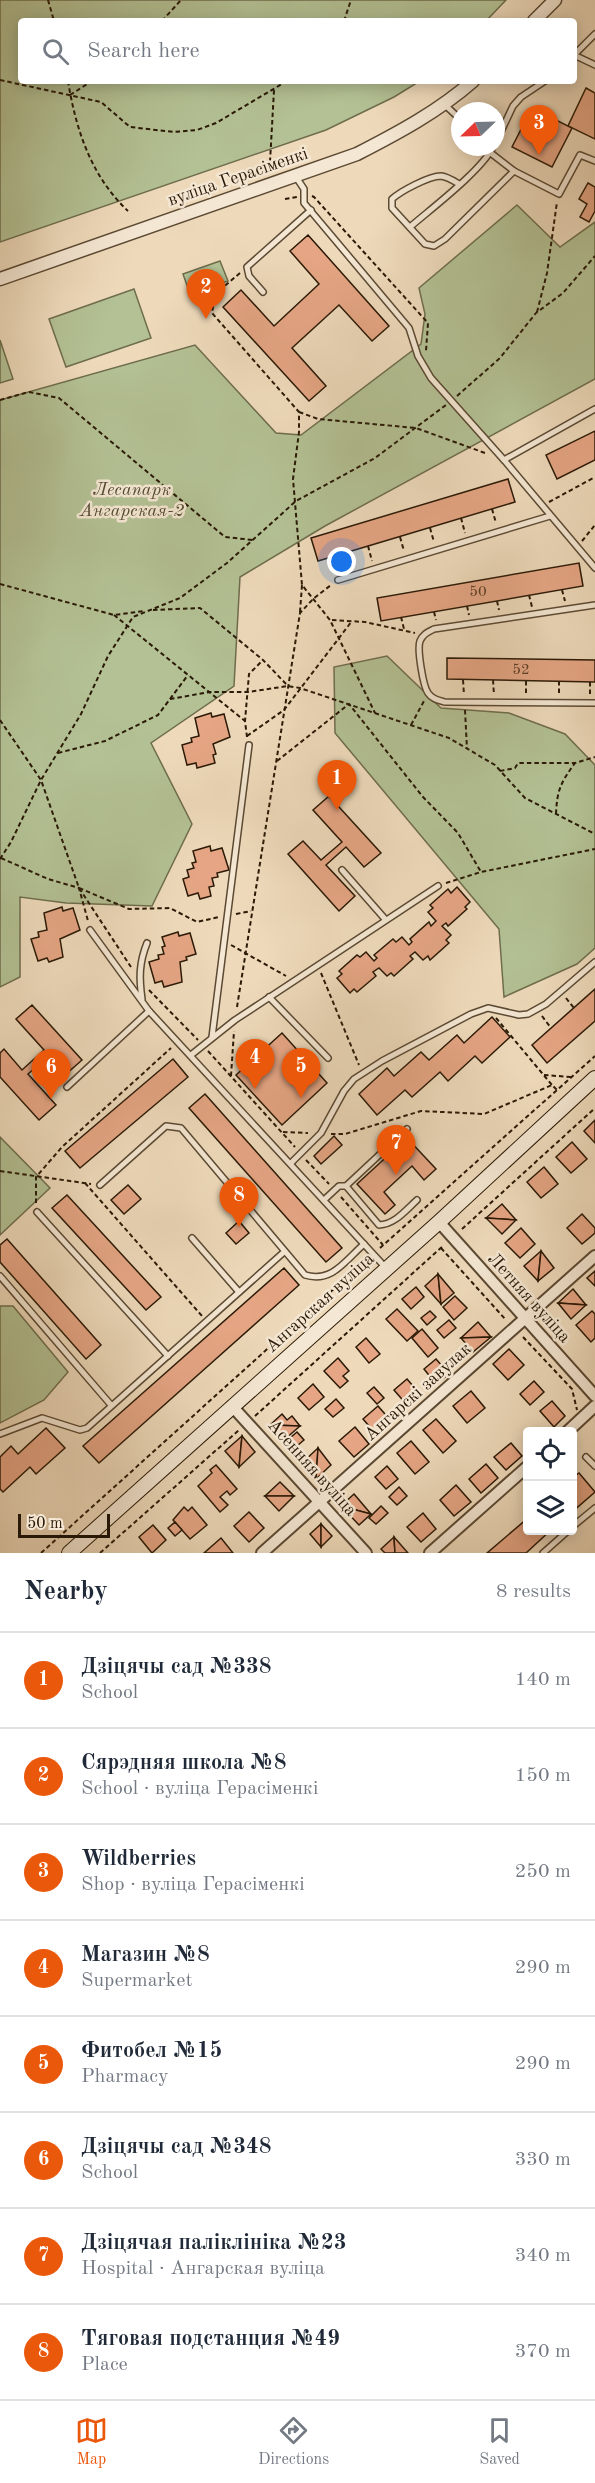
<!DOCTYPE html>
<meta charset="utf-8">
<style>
body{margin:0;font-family:"Old Standard TT",serif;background:#f6f6f7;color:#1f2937}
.controls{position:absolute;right:18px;bottom:18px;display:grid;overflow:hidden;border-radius:6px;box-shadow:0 3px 15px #0003}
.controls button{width:54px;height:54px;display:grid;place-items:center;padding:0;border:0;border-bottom:2px solid #e0e1e3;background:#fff;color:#1f2937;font:30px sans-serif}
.compass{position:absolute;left:451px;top:102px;width:54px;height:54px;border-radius:50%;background:#fff;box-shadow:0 3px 15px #0003;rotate:247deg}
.scale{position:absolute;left:18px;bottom:15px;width:92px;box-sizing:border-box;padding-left:6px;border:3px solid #2a1906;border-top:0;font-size:16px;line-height:21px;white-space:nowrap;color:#2a1906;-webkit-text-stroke:4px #f4e7d3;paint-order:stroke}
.you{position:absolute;left:342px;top:562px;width:21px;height:21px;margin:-15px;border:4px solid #fff;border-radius:50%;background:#1a73e8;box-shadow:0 0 0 9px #1a73e833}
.badge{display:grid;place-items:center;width:39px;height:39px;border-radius:50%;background:#ea580c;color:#fff;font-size:20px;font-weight:700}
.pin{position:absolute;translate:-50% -50px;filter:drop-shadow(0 2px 3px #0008)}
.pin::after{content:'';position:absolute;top:32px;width:21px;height:18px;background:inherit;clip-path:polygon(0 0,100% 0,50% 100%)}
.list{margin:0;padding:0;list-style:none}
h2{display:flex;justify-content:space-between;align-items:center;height:78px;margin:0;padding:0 24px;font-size:26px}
h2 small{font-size:20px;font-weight:400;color:#747a83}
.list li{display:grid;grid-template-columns:39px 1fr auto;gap:18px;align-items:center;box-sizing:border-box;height:96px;padding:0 24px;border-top:2px solid #e0e1e3}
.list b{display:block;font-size:22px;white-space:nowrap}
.list p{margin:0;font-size:20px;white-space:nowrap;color:#747a83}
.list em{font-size:20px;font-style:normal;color:#747a83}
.icon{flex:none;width:33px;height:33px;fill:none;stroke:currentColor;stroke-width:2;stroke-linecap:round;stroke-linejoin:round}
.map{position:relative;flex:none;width:595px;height:1553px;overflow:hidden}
.search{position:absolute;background:#fff;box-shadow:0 3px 15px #0003;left:18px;right:18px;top:18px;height:66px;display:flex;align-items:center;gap:15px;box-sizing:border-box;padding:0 21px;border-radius:6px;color:#747a83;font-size:22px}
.sheet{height:846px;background:#fff}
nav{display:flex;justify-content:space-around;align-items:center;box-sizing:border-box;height:84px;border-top:2px solid #e0e1e3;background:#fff;font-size:16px;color:#747a83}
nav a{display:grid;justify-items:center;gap:3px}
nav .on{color:#ea580c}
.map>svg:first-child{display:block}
.green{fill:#b3c194;stroke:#6e6d4d;stroke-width:1.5}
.building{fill:#e6a685;stroke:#2a1906;stroke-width:1.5}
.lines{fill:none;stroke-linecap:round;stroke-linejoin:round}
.service-casing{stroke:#5b4933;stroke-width:8}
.minor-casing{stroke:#5b4933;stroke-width:14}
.tertiary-casing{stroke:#5b4933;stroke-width:15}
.secondary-casing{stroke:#2a1906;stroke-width:16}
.path{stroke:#2a1906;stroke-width:2;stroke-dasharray:4.5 3;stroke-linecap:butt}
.service{stroke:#f4e7d3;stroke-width:5}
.minor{stroke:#f4e7d3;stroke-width:10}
.tertiary{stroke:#f4e7d3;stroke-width:12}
.secondary{stroke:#f4e7d3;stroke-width:14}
.labels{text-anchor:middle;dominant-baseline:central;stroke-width:5;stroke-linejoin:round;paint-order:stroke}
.number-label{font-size:15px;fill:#593c26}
.street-label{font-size:18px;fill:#2a1906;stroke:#f4e7d3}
.park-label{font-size:18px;font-style:italic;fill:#534b31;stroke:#f4e7d3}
</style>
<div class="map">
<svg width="595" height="1553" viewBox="0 0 595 1553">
<rect width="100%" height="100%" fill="#eedabb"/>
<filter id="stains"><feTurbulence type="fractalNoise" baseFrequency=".00333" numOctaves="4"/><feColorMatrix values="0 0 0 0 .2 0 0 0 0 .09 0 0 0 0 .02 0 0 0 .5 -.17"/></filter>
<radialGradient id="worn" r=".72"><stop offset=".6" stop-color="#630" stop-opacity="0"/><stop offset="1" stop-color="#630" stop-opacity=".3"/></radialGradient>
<!-- green -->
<g class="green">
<polygon points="0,0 506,0 486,21 21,21 21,81 420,81 394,97 326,130 0,242"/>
<polygon points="517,205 560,247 595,222 595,379 325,526 240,577 234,686 151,743 192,824 152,906 66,903 20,897 20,977 0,987 0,400 195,345 276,433 301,435 421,344 425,314 419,288"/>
<polygon points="220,261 228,281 190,294 183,274"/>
<polygon points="134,289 151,338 66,367 49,319"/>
<polygon points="0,340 13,379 0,383"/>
<polygon points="387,656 441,708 509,713 565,734 595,765 595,948 577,964 504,997 499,929 335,733 334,667"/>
<polygon points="0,1137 50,1188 0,1235"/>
<polygon points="0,1306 13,1306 68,1372 44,1400 0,1423"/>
</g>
<!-- building -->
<g class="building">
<polygon points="586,88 595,93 595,139 568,126"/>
<polygon points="532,108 572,128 552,167 512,147"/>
<polygon points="588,183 595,187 595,211 589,222 580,217 587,204 579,199"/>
<polygon points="308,235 389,326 372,341 339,305 292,348 326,386 309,401 223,307 241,290 274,326 319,284 290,251"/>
<polygon points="595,431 595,460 557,479 546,455"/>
<polygon points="508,479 515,502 318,561 311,538"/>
<polygon points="579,563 583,586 381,621 377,598"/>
<polygon points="447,658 595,660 595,682 447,679"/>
<polygon points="211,713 212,717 224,714 230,737 213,744 216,754 213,755 215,763 197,768 196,763 187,765 182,745 192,742 191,738 199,736 195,718"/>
<polygon points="329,796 381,853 364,867 346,847 326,865 355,896 339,911 288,854 303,841 321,860 342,842 313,810"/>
<polygon points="210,846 211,851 222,848 229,870 217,873 218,877 212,878 214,886 209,887 211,896 200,899 198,893 188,896 183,879 189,877 187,870 194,868 192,863 196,862 193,851"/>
<polygon points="457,887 470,902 465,907 467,909 448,926 446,923 442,926 451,935 446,940 449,943 430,960 428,956 423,960 415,952 410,956 413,959 394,976 391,973 387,976 379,968 373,972 376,976 357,992 354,989 350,993 337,978 342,974 339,971 357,955 360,957 366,952 374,961 377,958 374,955 393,939 396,942 402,937 409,945 412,942 410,939 429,922 431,926 436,921 428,912 433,908 430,905 448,889 451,893"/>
<polygon points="62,907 63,911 73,908 80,930 60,939 63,957 49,962 47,958 38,961 31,939 39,937 38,932 47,930 44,913"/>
<polygon points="178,932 179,936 190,933 196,954 186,957 187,960 180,962 182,982 164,987 162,981 155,983 149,962 159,959 158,955 164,954 162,947 165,946 162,937"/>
<polygon points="595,989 595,1021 547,1063 532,1045"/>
<polygon points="32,1005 82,1060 65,1075 48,1057 28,1074 56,1105 39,1120 0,1077 0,1053 4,1049 22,1070 44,1050 16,1019"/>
<polygon points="492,1017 510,1037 482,1063 475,1056 448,1081 440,1072 412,1097 405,1090 377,1115 359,1094 387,1068 394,1076 421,1052 429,1060 457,1035 464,1043"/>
<polygon points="282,1033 327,1083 282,1125 236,1075"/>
<polygon points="173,1059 188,1077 80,1168 65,1151"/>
<polygon points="205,1094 342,1248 326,1262 189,1108"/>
<polygon points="595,1120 595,1143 584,1131"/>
<polygon points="334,1136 342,1145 321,1164 314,1156"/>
<polygon points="407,1138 436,1169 424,1180 412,1166 384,1192 395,1205 385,1214 357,1184"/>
<polygon points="572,1142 587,1159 571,1173 556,1157"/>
<polygon points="544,1167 558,1184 541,1198 527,1182"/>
<polygon points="128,1185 141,1199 124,1214 111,1200"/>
<polygon points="67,1195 161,1297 146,1310 52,1208"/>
<polygon points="502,1204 516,1220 486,1218"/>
<polygon points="582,1214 595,1228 595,1233 582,1244 567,1228"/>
<polygon points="486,1218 516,1220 502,1234"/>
<polygon points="239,1221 249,1233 236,1244 226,1233"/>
<polygon points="521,1228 535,1244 520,1258 505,1243"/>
<polygon points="7,1239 101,1345 86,1359 0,1262 0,1245"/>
<polygon points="541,1251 538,1281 524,1266"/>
<polygon points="541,1251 554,1268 538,1281"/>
<polygon points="284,1268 299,1285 99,1463 83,1446"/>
<polygon points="595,1271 595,1286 587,1278"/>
<polygon points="438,1274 441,1304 425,1286"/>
<polygon points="438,1274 454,1293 441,1304"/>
<polygon points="416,1287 424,1297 411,1309 402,1299"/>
<polygon points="573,1289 586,1305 558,1303"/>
<polygon points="455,1296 467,1308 454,1320 443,1307"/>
<polygon points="558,1303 586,1305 571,1319"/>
<polygon points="397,1309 418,1331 407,1341 386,1319"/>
<polygon points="430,1311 436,1317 427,1325 421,1318"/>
<polygon points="592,1311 595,1314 595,1338 591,1342 576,1325"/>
<polygon points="449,1320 456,1328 444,1338 437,1330"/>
<polygon points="478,1322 491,1337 461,1338"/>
<polygon points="422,1329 438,1348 428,1357 412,1338"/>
<polygon points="491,1337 473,1352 461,1338"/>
<polygon points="366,1338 380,1354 369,1363 356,1347"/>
<polygon points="509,1349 524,1365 508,1380 493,1364"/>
<polygon points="338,1358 349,1371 343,1376 348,1381 340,1388 324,1371"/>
<polygon points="436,1359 449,1374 436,1384 424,1369"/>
<polygon points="407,1379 420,1394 407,1405 394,1390"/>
<polygon points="534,1381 544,1392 530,1405 520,1394"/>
<polygon points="313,1384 324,1397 309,1410 298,1398"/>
<polygon points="374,1387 384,1398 377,1404 367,1393"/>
<polygon points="471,1391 485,1408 467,1423 453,1406"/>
<polygon points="336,1399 344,1408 333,1417 325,1409"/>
<polygon points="552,1401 565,1416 554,1427 540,1411"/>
<polygon points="378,1406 391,1421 376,1434 363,1419"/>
<polygon points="282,1414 287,1420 292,1416 300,1426 270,1425"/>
<polygon points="436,1419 456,1441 443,1453 423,1430"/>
<polygon points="270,1425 300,1426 284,1440"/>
<polygon points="355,1427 369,1444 354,1457 339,1441"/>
<polygon points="46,1428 65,1448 36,1474 30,1467 3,1492 0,1489 0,1457 11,1446 18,1454"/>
<polygon points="297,1432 304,1440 291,1451 284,1443"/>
<polygon points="242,1436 239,1467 225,1451"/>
<polygon points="242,1436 255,1452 239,1467"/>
<polygon points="411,1441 429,1462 415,1474 397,1453"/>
<polygon points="511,1443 522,1456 506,1470 494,1457"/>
<polygon points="318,1448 316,1479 303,1462"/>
<polygon points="318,1448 331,1465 316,1479"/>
<polygon points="486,1464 498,1478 481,1493 469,1479"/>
<polygon points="216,1465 237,1489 230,1495 227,1491 220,1497 228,1505 220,1512 198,1486 212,1473 210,1470"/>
<polygon points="387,1466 398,1479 386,1489 375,1477"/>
<polygon points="579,1473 595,1492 572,1512 572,1478"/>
<polygon points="280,1482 294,1496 265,1496"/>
<polygon points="456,1485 471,1502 454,1516 440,1500"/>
<polygon points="399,1487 407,1496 397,1505 389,1497"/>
<polygon points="354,1494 371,1514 341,1506"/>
<polygon points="265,1496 294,1496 279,1511"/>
<polygon points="341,1506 371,1514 359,1525"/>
<polygon points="381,1506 388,1513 376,1524 369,1518"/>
<polygon points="184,1507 188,1511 192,1507 207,1525 190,1539 173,1520"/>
<polygon points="249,1512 264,1528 249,1542 234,1526"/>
<polygon points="423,1513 436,1529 421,1542 407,1527"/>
<polygon points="528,1518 528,1530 551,1530 526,1553 487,1553"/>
<polygon points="175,1522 182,1530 175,1536 168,1528"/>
<polygon points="321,1524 321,1547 310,1534"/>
<polygon points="321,1524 332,1536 321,1547"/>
<polygon points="153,1525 166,1540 152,1553 139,1537"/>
<polygon points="394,1537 395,1553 385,1553 381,1549"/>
<polygon points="394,1537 408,1553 395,1553"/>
<polygon points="221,1538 233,1553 204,1553"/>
</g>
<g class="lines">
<defs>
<g id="service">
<polyline points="575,54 595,34"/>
<polyline points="574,55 595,65"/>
<polyline points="444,104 460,119"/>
<polyline points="496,142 513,106 521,97 545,81"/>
<polyline points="483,147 514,171 559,194 580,155 595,161"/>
<polyline points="296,177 304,189 304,203 409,328 418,356 431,378 504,460 595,568"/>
<path d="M459,184C454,181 448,177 441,176C429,176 401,191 392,199V208L425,244L434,246L445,239L514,171"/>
<path d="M410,227C432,208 481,171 493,147"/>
<polyline points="263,292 249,276 247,267 311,210"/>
<polyline points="504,460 595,409"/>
<polyline points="338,580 550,516"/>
<path d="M595,605L434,629C428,632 423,634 420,641C417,649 423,686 428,693C432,699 438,700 445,702L595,703"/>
<polyline points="342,870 385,919"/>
<polyline points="90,930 149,1011 386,1268"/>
<polyline points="269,997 328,1058"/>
<path d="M142,999C139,978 139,963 147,943"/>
<polyline points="212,1037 249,745"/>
<polyline points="191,1055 235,1020 438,886"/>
<polyline points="67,1087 149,1011"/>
<polyline points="291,1163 321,1133 344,1091 354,1079 382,1061 471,1014 488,1008 519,1015 528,1014 546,1004 595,962"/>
<path d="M100,1185L166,1126L181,1128L305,1275C332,1283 345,1261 364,1244"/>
<polyline points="346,1186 407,1129"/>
<path d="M324,1200L339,1186H346L379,1225C395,1224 405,1211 417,1200"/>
<polyline points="37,1212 168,1356"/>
<polyline points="192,1238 239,1292"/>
<polyline points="0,1276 111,1405"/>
<polyline points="0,1434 42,1418 80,1430 87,1428 284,1252"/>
<polyline points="586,1457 595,1466"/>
<polyline points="572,1527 595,1508"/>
<polyline points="543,1553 569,1530"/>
</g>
<g id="minor">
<polyline points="439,1222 595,1396"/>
<polyline points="232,1406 366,1553"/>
<polyline points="567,1432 595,1406"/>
<polyline points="262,1553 595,1256"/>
<polyline points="430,1553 528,1466"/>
</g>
<g id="tertiary">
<polyline points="534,21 555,0"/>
<path d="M0,279L357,154C398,133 439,111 473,81"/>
</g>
<polyline id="secondary" points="69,1553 439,1222 595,1078"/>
</defs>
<!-- service casing -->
<use href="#service" class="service-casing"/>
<!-- minor casing -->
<use href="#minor" class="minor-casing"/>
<!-- tertiary casing -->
<use href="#tertiary" class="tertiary-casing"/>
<!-- secondary casing -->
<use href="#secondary" class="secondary-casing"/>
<!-- path -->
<g class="path">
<polyline points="48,0 54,21"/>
<polyline points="162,21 181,0"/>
<polyline points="344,21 351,0"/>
<polyline points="0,80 101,102 130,127 174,132 197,130 216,123 287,81"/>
<path d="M68,81C76,130 91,176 128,211"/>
<polyline points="70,95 92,81"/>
<polyline points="270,162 274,90"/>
<polyline points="312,196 314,197 428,323 426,351"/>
<polyline points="285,199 297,197"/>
<polyline points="240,273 215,294 212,313 299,412 299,432 293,479 302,585 330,620 375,713"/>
<polyline points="537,312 547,273 557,202"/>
<polyline points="457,396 500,358 536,313 563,293 595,256"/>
<polyline points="0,400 29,392 59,398 225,537 253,540"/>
<polyline points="299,412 318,419 416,428 485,453"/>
<polyline points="549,502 595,477"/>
<polyline points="492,509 496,523"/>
<polyline points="461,518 465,533"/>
<polyline points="430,528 434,542"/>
<polyline points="400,537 404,551"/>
<polyline points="582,541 595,525"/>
<polyline points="368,546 372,561"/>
<polyline points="337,556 341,570"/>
<polyline points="0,584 114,615 144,611"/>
<polyline points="562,590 565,601"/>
<polyline points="529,595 532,607"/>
<polyline points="497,601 499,610"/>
<polyline points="467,606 469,615"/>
<polyline points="153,610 200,608 263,660 288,686"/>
<polyline points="300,612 302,585"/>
<polyline points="434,612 436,620"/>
<polyline points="114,615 245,721"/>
<polyline points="401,617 404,629"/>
<polyline points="332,620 365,622 415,633"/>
<polyline points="463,680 464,695"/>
<polyline points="493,680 494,695"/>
<polyline points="526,681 526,693"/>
<polyline points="559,681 559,694"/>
<polyline points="590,682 590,694"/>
<polyline points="170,699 210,692 248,692 288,686 300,688 449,738 495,765 525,798 595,834"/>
<polyline points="465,710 467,749"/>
<polyline points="0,720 41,780 79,888 131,967"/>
<polyline points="411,725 424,701"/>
<polyline points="247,736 284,710 352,621"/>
<polyline points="247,737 245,721 249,674 262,661"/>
<polyline points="58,753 105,741 158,715 188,675"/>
<polyline points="277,761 349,704 423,797 458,833 481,872"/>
<polyline points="500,771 515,768 518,763 575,763 595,757"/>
<path d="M556,814C557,790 561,782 575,763"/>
<polyline points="1,858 48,879 79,888 88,921"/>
<polyline points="0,859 11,842 41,780 81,714 108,656 133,617 180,598 227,563 296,501 375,458 446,405"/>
<polyline points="446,883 481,872 595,849"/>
<polyline points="79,888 129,909 170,908 197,922 219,917"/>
<polyline points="236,914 251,911"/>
<polyline points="231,945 286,976"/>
<polyline points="321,973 359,1065"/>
<polyline points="149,990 198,1040"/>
<polyline points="566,998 574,1008"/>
<polyline points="237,1007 300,613 313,599 331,585"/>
<polyline points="542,1016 551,1028"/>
<polyline points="496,1018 552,1085"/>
<polyline points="208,1051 295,1147"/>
<polyline points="544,1075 571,1077"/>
<polyline points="231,1076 234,1031"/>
<polyline points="283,1132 308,1133"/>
<polyline points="331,1134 345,1134 421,1111 484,1114 552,1085 557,1090"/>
<polyline points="306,1160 329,1184"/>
<polyline points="0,1171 91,1184"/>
<polyline points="85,1183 202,1316"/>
<polyline points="341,1197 383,1245"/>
<polyline points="36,1203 36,1177 62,1147 171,1048"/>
<polyline points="462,1229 595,1108"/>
<polyline points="380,1248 595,1056"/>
<polyline points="441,1248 506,1320"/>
<polyline points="523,1337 572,1389 577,1410"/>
<polyline points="255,1416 444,1245"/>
<polyline points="41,1553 366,1260"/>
<polyline points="100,1553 239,1430"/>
</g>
<!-- service -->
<use href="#service" class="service"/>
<!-- minor -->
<use href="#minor" class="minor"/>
<!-- tertiary -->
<use href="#tertiary" class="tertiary"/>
<!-- secondary -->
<use href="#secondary" class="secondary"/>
</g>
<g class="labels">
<!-- number labels -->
<g class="number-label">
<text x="478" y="592">50</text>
<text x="521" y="670">52</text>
</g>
<!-- street labels -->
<g class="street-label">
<text transform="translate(238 177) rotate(-19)">вуліца Герасіменкі</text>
<text transform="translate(529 1298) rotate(48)">Летняя вуліца</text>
<text transform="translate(320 1303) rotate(-42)">Ангарская вуліца</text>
<text transform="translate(418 1392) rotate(-42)">Ангарскі завулак</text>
<text transform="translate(312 1468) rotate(48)">Асенняя вуліца</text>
</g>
<!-- park labels -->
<g class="park-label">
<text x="132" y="490">Лесапарк<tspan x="132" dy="21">Ангарская-2</tspan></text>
</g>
</g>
<rect width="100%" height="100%" filter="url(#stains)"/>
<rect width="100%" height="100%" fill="url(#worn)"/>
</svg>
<div class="controls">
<button><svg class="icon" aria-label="locate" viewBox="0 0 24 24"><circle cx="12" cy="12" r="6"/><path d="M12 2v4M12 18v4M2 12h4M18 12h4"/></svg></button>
<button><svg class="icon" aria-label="layers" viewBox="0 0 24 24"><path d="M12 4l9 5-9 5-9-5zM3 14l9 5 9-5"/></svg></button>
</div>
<svg class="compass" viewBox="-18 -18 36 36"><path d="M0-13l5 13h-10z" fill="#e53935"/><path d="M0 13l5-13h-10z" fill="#747a83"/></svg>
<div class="scale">50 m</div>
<div class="you"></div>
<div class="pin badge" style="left:337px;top:810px">1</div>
<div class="pin badge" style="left:206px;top:319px">2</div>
<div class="pin badge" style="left:539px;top:155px">3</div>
<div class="pin badge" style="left:255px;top:1089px">4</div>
<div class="pin badge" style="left:301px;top:1098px">5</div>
<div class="pin badge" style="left:51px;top:1099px">6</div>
<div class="pin badge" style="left:396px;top:1175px">7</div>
<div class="pin badge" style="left:239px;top:1227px">8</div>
<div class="search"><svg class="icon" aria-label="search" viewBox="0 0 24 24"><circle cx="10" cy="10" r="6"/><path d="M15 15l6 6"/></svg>Search here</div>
</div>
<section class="sheet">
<h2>Nearby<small>8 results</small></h2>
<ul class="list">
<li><span class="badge">1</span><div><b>Дзіцячы сад №338</b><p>School</p></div><em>140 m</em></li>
<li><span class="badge">2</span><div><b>Сярэдняя школа №8</b><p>School · вуліца Герасіменкі</p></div><em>150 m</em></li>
<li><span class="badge">3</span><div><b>Wildberries</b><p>Shop · вуліца Герасіменкі</p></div><em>250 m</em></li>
<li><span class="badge">4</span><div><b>Магазин №8</b><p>Supermarket</p></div><em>290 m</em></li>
<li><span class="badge">5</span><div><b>Фитобел №15</b><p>Pharmacy</p></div><em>290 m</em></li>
<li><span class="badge">6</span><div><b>Дзіцячы сад №348</b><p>School</p></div><em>330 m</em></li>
<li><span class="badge">7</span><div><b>Дзіцячая паліклініка №23</b><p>Hospital · Ангарская вуліца</p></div><em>340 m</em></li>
<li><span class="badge">8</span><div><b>Тяговая подстанция №49</b><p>Place</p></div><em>370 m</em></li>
</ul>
</section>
<nav>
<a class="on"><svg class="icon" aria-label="map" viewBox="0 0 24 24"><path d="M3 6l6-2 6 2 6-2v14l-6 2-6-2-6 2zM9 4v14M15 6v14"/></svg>Map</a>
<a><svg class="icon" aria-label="directions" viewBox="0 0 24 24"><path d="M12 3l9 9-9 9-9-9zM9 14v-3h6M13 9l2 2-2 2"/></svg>Directions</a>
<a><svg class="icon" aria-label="saved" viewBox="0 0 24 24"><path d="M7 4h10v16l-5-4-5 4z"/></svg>Saved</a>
</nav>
